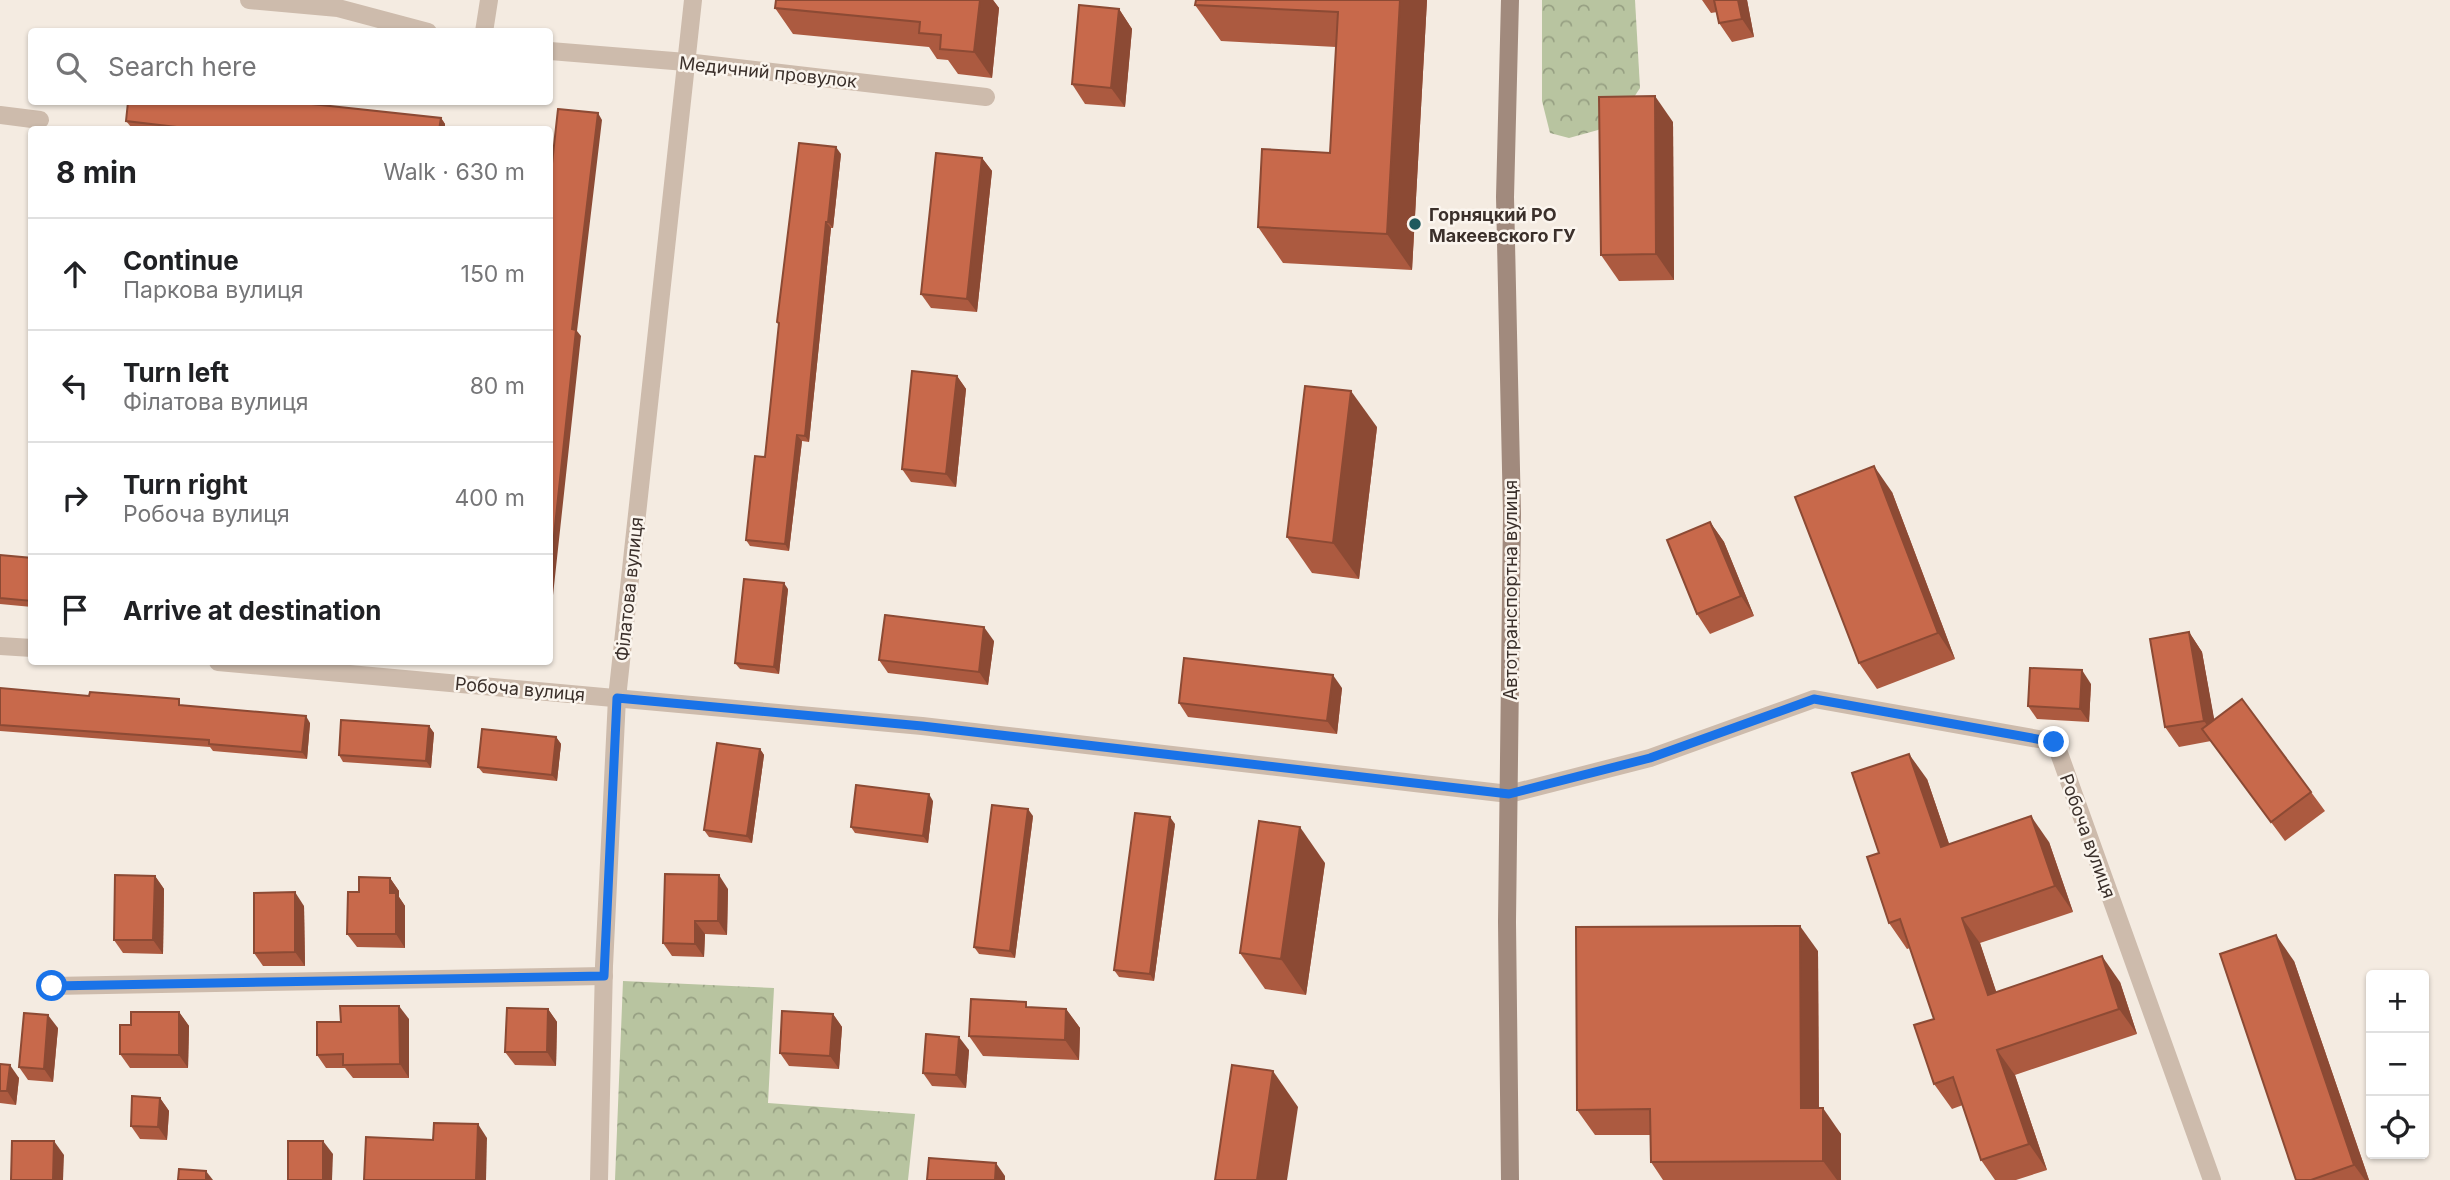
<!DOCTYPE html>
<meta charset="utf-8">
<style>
body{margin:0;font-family:Inter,sans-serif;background:#f6f6f6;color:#202124}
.controls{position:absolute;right:21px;bottom:21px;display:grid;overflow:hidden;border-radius:7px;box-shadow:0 2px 5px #0004}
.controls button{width:63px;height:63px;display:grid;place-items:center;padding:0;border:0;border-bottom:2px solid #e0e0e0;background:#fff;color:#202124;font:35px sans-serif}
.stop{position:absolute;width:21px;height:21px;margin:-16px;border:5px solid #1a73e8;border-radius:50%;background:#fff}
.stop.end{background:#1a73e8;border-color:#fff;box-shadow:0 2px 7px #0008}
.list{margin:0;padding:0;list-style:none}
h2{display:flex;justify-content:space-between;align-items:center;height:91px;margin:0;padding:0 28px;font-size:30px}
h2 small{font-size:23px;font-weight:400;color:#757577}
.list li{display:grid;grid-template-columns:46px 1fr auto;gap:21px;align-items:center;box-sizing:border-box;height:112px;padding:0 28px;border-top:2px solid #e0e0e0}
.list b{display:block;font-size:26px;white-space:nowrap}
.list p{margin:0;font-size:23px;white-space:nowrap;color:#757577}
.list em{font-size:23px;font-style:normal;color:#757577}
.icon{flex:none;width:38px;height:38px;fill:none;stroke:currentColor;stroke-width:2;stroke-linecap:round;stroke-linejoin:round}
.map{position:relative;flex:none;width:2450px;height:1180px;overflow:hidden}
.search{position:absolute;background:#fff;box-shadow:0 2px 5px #0004;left:28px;top:28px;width:525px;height:77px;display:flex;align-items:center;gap:18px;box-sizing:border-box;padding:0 24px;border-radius:7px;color:#757577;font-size:26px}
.panel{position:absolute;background:#fff;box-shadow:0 2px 5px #0004;left:28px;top:126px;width:525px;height:539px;border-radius:7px}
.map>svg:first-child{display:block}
.forest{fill:url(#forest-crowns)}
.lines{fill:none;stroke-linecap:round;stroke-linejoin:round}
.street{stroke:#cdbbac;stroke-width:18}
.secondary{stroke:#a18a7d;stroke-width:18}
.wall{fill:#ac5a40}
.shaded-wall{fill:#8c4a34}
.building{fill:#c8694b;stroke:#8c4a34;stroke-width:2}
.route{stroke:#1a73e8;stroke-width:9}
.poi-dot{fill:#1f5a5e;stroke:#fbf5ee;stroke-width:2.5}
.labels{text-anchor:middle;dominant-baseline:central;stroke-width:5;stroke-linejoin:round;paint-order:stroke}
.street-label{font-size:18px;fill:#3b302b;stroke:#fbf5ee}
.poi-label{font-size:18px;font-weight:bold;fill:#3b302b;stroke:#fbf5ee;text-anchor:start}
</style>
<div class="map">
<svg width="2450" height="1180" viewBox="0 0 2450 1180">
<defs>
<pattern id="forest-crowns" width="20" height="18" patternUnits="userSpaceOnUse" patternTransform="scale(1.75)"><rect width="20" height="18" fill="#b8c4a0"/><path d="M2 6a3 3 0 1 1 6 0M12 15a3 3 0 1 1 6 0" fill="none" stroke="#97a083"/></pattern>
</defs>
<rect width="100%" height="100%" fill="#f4ebe1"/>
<!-- forest -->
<g class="forest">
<polygon points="1542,0 1635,0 1640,88 1623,114 1598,130 1569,138 1550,133 1542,101"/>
<polygon points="623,981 774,988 768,1103 915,1114 908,1180 615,1180"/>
</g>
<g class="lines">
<!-- street -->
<g class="street">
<polyline points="249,0 338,8 428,32"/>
<polyline points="484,32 489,0"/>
<polyline points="550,51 686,62 986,97"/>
<polyline points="0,115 40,120"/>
<polyline points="0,646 32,648"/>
<polyline points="218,662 922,726 1509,794 1650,758 1814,699 2055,742 2212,1180"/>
<polyline points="52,986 604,976"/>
<polyline points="599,1180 604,966 617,698 693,0"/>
</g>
<!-- secondary -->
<polyline class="secondary" points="1510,1180 1507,922 1512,514 1505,197 1510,0"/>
</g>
<!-- wall -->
<g class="wall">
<polygon points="776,0 993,0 999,8 992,78 958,74 948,60 937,59 929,47 793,34 775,8"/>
<polygon points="1196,0 1427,0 1412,270 1283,263 1258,227 1330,153 1336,47 1221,41 1195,5"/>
<polygon points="1702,0 1747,0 1754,37 1732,42 1719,23 1717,12 1711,13"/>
<polygon points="1119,9 1132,29 1125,107 1085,104 1072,84"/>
<polygon points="441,118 445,124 445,130 148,130 131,127 126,121"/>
<polygon points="1673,122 1674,280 1619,281 1601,255"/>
<polygon points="841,154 833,228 831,228 809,442 802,441 789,551 750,546 746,540 765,457 779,325 777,322"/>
<polygon points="982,158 992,171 977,312 931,308 921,294"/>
<polygon points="957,376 966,389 956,487 911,482 902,469"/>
<polygon points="1377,427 1359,579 1312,573 1287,537"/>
<polygon points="1892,492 1955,659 1877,689 1859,663"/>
<polygon points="1710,522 1724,542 1754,616 1710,634 1697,614"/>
<polygon points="0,555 32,558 32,607 0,604"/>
<polygon points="788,589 779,674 740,669 735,663"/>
<polygon points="2189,632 2202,652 2214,720 2311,792 2325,811 2285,841 2211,741 2179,747 2165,727"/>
<polygon points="994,641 988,685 888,673 879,660"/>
<polygon points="2091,684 2089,722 2037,719 2028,706"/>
<polygon points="0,688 184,706 310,723 307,759 213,751 210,747 0,731"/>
<polygon points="1342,688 1337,734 1188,717 1179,703"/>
<polygon points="429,726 434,733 431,768 343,762 339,755"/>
<polygon points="556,737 561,744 557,781 483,773 478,767"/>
<polygon points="760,749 764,755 752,843 709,837 704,830"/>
<polygon points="1927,779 1949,844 2049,842 2073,912 1980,943 1996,992 2120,982 2137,1034 2015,1075 2047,1170 2016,1180 1995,1180 1981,1160 1963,1105 1952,1109 1934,1084 1934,1019 1910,948 1907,949 1889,923 1879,853"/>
<polygon points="933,801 928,843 855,833 851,827"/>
<polygon points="1033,816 1015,958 979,954 974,947"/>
<polygon points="1175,824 1154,981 1119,977 1114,970"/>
<polygon points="1325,863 1306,995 1265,989 1240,953"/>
<polygon points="155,876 164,889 163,954 123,953 114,940"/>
<polygon points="390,878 399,891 399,897 405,906 405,948 357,947 347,934"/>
<polygon points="728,889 727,935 705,934 704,957 672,956 663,943"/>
<polygon points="304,906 305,966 263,966 254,953"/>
<polygon points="1818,951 1819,1108 1841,1134 1841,1180 1663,1180 1651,1162 1650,1135 1595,1135 1577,1110"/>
<polygon points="2294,961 2369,1180 2296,1180"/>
<polygon points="1030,1007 1066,1009 1080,1028 1079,1060 983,1056 969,1036"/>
<polygon points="548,1009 557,1022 556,1066 515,1065 505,1052"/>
<polygon points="179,1012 189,1026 188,1068 130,1068 120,1054 131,1025"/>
<polygon points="833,1014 842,1027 839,1069 789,1066 780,1053"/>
<polygon points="409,1019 409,1078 353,1078 345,1068 326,1068 317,1055 341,1022"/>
<polygon points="58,1028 53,1082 28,1080 19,1067"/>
<polygon points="969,1050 966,1088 932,1086 923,1073"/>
<polygon points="0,1064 19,1078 16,1105 0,1103"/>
<polygon points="160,1098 169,1111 167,1140 140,1139 131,1126"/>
</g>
<!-- shaded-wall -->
<g class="shaded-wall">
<polygon points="980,0 993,0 999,8 992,78 974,52"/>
<polygon points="1400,0 1427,0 1412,270 1387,234"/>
<polygon points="1738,0 1747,0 1754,37 1742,19"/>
<polygon points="1119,9 1132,29 1125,107 1111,88"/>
<polygon points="1655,96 1673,122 1674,280 1656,254"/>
<polygon points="598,113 602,120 577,331 581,336 550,623 550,573 572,329"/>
<polygon points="441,118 445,124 445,130 439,130"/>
<polygon points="836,147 841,154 833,228 828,222"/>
<polygon points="982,158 992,171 977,312 967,299"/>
<polygon points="826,222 831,228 809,442 805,436"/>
<polygon points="957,376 966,389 956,487 946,474"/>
<polygon points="1351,391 1377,427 1359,579 1333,543"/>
<polygon points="797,435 802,441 789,551 785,544"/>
<polygon points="1874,466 1892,492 1955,659 1938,633"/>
<polygon points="1710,522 1724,542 1754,616 1741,596"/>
<polygon points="784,583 788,589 779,674 774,667"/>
<polygon points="984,627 994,641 988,685 979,672"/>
<polygon points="2189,632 2202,652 2218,740 2204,721"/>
<polygon points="2082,670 2091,684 2089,722 2080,709"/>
<polygon points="1333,675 1342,688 1337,734 1327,721"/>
<polygon points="306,716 310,723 307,759 302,752"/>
<polygon points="429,726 434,733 431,768 426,761"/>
<polygon points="556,737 561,744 557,781 552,775"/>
<polygon points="760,749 764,755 752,843 747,836"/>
<polygon points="1909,754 1927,779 1959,873 1941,847"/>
<polygon points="929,794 933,801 928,843 923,836"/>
<polygon points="1028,809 1033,816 1015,958 1010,951"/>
<polygon points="2031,816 2049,842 2073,912 2055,886"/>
<polygon points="1170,817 1175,824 1154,981 1150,974"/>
<polygon points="1300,827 1325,863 1306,995 1281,959"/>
<polygon points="719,875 728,889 727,935 718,921"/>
<polygon points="155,876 164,889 163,954 153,940"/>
<polygon points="390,878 399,891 399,897 405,906 405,948 396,934 390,893"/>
<polygon points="295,892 304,906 305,966 295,952"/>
<polygon points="1962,918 1980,943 2006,1021 1988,995"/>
<polygon points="695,921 705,934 704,957 695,944"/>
<polygon points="1800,926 1818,951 1819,1134 1801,1108"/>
<polygon points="2276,935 2294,961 2369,1180 2365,1180 2354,1165"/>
<polygon points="2102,956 2120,982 2137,1034 2119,1009"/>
<polygon points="399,1006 409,1019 409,1078 400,1064"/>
<polygon points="548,1009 557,1022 556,1066 547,1052"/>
<polygon points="1066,1009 1080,1028 1079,1060 1065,1040"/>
<polygon points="179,1012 189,1026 188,1068 179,1055"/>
<polygon points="833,1014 842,1027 839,1069 830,1056"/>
<polygon points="48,1015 58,1028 53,1082 44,1069"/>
<polygon points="959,1037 969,1050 966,1088 956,1075"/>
<polygon points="1997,1050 2015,1075 2047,1170 2029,1144"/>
<polygon points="10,1065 19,1078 16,1105 7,1091"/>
<polygon points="1273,1071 1298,1107 1287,1180 1257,1180"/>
<polygon points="160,1098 169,1111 167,1140 158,1127"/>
<polygon points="1823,1108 1841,1134 1841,1180 1837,1180 1823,1161"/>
<polygon points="478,1124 487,1138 486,1180 476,1180"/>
<polygon points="54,1141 64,1155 63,1180 53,1180"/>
<polygon points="323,1141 333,1154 332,1180 323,1180"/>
<polygon points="996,1163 1005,1176 1005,1180 995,1180"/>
<polygon points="206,1171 213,1180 206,1180"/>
</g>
<!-- building -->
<g class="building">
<polygon points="776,0 980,0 974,52 940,49 941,35 919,33 920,22 775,8"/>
<polygon points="1196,0 1400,0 1387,234 1258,227 1262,149 1330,153 1338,12 1195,5"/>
<polygon points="1714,0 1738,0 1742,19 1719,23"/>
<polygon points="1079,5 1119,9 1111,88 1072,84"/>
<polygon points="1655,96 1656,254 1601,255 1599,97"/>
<polygon points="128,102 293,102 441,118 439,130 202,130 126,121"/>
<polygon points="558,109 598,113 572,329 576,330 550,573 550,182"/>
<polygon points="799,143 836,147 828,222 826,222 805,436 797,435 785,544 746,540 755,456 765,457 779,323 777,322"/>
<polygon points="936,153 982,158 967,299 921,294"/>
<polygon points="912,371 957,376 946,474 902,469"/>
<polygon points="1305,386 1351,391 1333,543 1287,537"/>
<polygon points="1874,466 1938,633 1859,663 1795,497"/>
<polygon points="1710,522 1741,596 1697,614 1667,540"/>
<polygon points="0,555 32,558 32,601 0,598"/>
<polygon points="744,579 784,583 774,667 735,663"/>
<polygon points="885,615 984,627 979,672 879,660"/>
<polygon points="2189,632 2204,721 2165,727 2150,639"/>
<polygon points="1184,658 1333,675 1327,721 1179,703"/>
<polygon points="2030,668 2082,670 2080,709 2028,706"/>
<polygon points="0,688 89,696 90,692 179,699 179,705 306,716 302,752 209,744 209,740 0,725"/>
<polygon points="2242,699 2311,792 2271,822 2202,729"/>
<polygon points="341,720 429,726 426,761 339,755"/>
<polygon points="482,729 556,737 552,775 478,767"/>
<polygon points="717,743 760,749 747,836 704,830"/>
<polygon points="1909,754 1941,847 2031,816 2055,886 1962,918 1988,995 2102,956 2119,1009 1997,1050 2029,1144 1981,1160 1953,1077 1934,1084 1914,1025 1934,1019 1900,919 1889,923 1867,857 1879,853 1852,773"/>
<polygon points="856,785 929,794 923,836 851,827"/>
<polygon points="992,805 1028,809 1010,951 974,947"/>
<polygon points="1135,813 1170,817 1150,974 1114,970"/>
<polygon points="1259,821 1300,827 1281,959 1240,953"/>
<polygon points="665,874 719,875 718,921 695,921 695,944 663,943"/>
<polygon points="115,875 155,876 153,940 114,940"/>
<polygon points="359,877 390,878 390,893 396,893 396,934 347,934 348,892 359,892"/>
<polygon points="295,892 295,952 254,953 254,893"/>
<polygon points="1800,926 1801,1108 1823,1108 1823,1161 1651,1162 1650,1109 1577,1110 1576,927"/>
<polygon points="2276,935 2354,1165 2311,1180 2296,1180 2220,954"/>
<polygon points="971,999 1026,1002 1026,1007 1066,1009 1065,1040 969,1036"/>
<polygon points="340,1006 399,1006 400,1064 343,1065 343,1054 317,1055 317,1022 341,1022"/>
<polygon points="507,1008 548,1009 547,1052 505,1052"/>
<polygon points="782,1011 833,1014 830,1056 780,1053"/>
<polygon points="131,1012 179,1012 179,1055 120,1054 120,1025 131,1025"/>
<polygon points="24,1013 48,1015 44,1069 19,1067"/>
<polygon points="926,1034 959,1037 956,1075 923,1073"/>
<polygon points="0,1064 10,1065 7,1091 0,1091"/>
<polygon points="1232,1065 1273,1071 1257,1180 1215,1180"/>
<polygon points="132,1096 160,1098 158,1127 131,1126"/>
<polygon points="434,1123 478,1124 476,1180 364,1180 366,1137 433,1140"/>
<polygon points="12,1141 54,1141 53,1180 11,1180"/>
<rect x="288" y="1141" width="35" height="39"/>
<polygon points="929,1158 996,1163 995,1180 927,1180"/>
<polygon points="179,1169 206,1171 206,1180 178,1180"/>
</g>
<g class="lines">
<!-- route -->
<polyline class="route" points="52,986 604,976 617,698 922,726 1509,794 1650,758 1814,699 2054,742"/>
</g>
<!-- markers -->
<circle class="poi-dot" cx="1415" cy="224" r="7"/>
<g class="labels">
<!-- street labels -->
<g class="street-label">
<text transform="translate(768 72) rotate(6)">Медичний провулок</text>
<text transform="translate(629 589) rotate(-84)">Філатова вулиця</text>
<text transform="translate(1510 590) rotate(-90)">Автотранспортна вулиця</text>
<text transform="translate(520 689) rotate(5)">Робоча вулиця</text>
<text transform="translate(2088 836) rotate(70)">Робоча вулиця</text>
</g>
<!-- poi labels -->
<g class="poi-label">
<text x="1429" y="214">Горняцкий РО<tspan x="1429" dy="21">Макеевского ГУ</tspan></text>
</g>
</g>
</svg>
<div class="controls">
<button>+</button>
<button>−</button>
<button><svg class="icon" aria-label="locate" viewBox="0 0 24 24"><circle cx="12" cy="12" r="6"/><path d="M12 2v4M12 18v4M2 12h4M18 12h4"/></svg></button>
</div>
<div class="stop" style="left:52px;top:986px"></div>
<div class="stop end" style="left:2054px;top:742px"></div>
<div class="search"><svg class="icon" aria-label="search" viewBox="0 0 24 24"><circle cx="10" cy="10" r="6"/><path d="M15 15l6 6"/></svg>Search here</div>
<section class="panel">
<h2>8 min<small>Walk · 630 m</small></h2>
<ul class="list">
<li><svg class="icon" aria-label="ahead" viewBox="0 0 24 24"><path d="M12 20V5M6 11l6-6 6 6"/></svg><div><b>Continue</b><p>Паркова вулиця</p></div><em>150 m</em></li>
<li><svg class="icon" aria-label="left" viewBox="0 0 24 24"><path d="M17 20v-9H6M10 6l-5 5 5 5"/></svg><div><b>Turn left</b><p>Філатова вулиця</p></div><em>80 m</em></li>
<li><svg class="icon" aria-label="right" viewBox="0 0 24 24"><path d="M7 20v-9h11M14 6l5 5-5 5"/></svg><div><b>Turn right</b><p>Робоча вулиця</p></div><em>400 m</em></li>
<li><svg class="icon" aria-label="arrive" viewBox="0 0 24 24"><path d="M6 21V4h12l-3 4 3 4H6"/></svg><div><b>Arrive at destination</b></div></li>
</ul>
</section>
</div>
